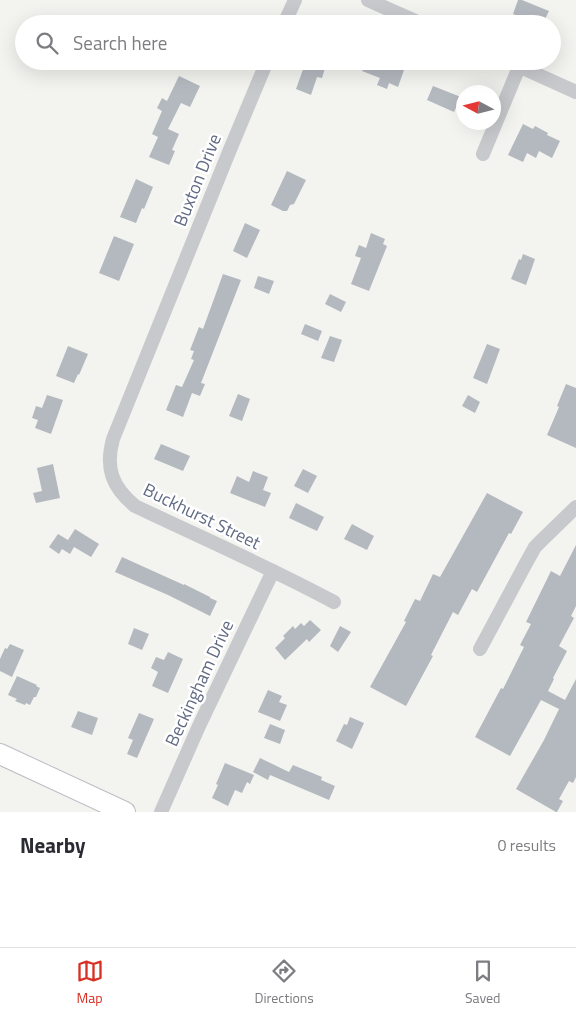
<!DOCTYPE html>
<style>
body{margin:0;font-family:"Titillium Web",sans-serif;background:#f2f2f3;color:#2b2b33}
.compass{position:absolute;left:456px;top:85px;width:45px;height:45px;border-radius:50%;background:#fff;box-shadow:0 5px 20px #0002;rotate:277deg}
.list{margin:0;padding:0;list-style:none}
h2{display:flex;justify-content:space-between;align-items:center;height:65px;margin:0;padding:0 20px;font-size:21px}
h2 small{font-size:16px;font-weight:400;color:#7c7c81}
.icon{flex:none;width:28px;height:28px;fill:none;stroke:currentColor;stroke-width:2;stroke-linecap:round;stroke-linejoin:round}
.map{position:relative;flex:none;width:576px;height:812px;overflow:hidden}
.search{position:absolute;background:#fff;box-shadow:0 5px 20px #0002;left:15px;right:15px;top:15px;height:55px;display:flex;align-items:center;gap:12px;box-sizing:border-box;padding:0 18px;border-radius:28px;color:#7c7c81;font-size:19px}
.sheet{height:135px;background:#fff}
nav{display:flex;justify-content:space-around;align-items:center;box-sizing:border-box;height:70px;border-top:1px solid #e1e1e2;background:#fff;font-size:14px;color:#7c7c81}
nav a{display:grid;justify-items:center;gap:2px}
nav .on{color:#d93025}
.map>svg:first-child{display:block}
.building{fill:#b4b8bf}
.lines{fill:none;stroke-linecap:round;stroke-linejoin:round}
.secondary-casing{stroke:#bbbdc3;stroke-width:22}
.street{stroke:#c7c9cd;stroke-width:14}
.secondary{stroke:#fff;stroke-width:20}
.labels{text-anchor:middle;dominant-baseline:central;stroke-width:5;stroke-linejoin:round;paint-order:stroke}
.street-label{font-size:18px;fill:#606a83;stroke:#fff}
</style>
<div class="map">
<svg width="576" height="812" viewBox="0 0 576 812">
<rect width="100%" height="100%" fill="#f3f4ef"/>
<!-- building -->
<g class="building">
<polygon points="518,0 522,0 549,11 544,21 537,18 535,23 513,14"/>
<polygon points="306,61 315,61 326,65 322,78 317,77 311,95 296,89"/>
<polygon points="366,61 383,61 404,70 398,87 389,83 387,89 377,85 380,78 362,71"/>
<polygon points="179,76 200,86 190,107 181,103 168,129 179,134 172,150 175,151 169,165 149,157 158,137 152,134 162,111 157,108 162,98 167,101"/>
<polygon points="433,86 461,97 454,112 427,100"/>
<polygon points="523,124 533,129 535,126 548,133 547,135 560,141 552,158 539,151 536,158 527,153 523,162 508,155"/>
<polygon points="287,171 306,180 294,204 290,205 287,211 283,211 271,205"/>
<polygon points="136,179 153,187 144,209 142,208 136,223 120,217"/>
<polygon points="245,223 260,230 247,258 233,251"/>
<polygon points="371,233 385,239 383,244 387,246 369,291 351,284 361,258 355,256 359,245 366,248"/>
<polygon points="114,236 134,244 119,281 99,273"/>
<polygon points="523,254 535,259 526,285 511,279 519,259 521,260"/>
<polygon points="223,274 241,280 201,383 205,384 200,396 192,393 183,417 166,410 176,385 182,387 194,360 191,359 194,351 190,350 199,327 203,329"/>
<polygon points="258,276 274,281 269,294 254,288"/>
<polygon points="330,294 346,302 341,312 325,304"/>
<polygon points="305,324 322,331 318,341 301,334"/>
<polygon points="330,336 342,340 334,362 321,358"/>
<polygon points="487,344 500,349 487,384 473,378"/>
<polygon points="68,346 88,354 79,375 78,374 74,383 56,376"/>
<polygon points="566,384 576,388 576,448 547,435 559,407 557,406"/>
<polygon points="238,394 250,399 242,421 229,416"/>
<polygon points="47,395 63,400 51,434 35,428 38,420 32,418 36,406 42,408"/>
<polygon points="468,395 480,402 475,413 462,406"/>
<polygon points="161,444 190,456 183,471 154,459"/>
<polygon points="53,464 60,498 36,503 33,493 42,491 37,468"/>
<polygon points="303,469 317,476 308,493 294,486"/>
<polygon points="253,471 268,477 263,490 271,493 265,507 230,493 237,476 249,482"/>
<polygon points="487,493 523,512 511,534 509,533 477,592 472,589 458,615 453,612 431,655 433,656 406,706 370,687 406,622 404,621 415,599 420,601 433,574 440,577"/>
<polygon points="296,503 324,517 317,531 289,518"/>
<polygon points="352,524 374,536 367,550 344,539"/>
<polygon points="75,529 99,544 91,557 74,547 70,554 62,549 59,554 49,547 58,534 68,540"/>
<polygon points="576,545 576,606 571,616 574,618 559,646 567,651 553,678 554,679 548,691 565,700 576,679 576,777 573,783 569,781 559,799 563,801 557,812 556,812 516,789 544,740 559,709 541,700 510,756 475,737 501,688 503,689 524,647 520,645 531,624 526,622 551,571 560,576"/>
<polygon points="122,557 184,585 184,584 210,597 210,598 217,601 210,616 168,595 115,572"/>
<polygon points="310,620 321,630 309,642 307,639 285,660 275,648 285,638 283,636 293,626 295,629 301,623 304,626"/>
<polygon points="340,626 351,632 338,652 330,646"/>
<polygon points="134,628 149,634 142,650 128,644"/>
<polygon points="10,644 24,650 12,677 0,671 0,659 5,648 7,649"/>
<polygon points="168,652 183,659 168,693 152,686 158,672 151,668 156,657 164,660"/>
<polygon points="17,676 37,685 36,686 40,688 36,697 34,697 30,705 26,703 25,705 15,701 17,699 8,695"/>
<polygon points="268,690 282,696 279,702 287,705 280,721 258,712"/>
<polygon points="78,711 98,718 92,735 71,727"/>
<polygon points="139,713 154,719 137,758 127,754 133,740 128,738"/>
<polygon points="350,717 364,723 352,749 336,741 344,724 347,725"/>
<polygon points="270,724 285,730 280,744 264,738"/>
<polygon points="260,758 289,772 293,765 322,777 321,780 335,786 329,800 270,775 268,780 253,772"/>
<polygon points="225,763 254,775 250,784 247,782 242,793 235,790 228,806 212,798 218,785 216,784"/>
</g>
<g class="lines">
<defs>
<polyline id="secondary" points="0,754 125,812"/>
</defs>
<!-- secondary casing -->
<use href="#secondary" class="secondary-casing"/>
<!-- street -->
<g class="street">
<polyline points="368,0 422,24"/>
<polyline points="284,24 295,0"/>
<path d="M267,61L229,152L113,439C105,468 112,487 135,506C202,538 269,567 334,602"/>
<polyline points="507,61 576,92"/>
<polyline points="483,154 519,67"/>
<polyline points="480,649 525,565 535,547 542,540 576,507"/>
<polyline points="161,812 199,726 273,571"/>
</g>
<!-- secondary -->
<use href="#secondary" class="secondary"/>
</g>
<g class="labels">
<!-- street labels -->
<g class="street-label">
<text transform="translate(197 180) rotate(-68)">Buxton Drive</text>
<text transform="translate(202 516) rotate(26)">Buckhurst Street</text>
<text transform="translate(199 683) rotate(-65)">Beckingham Drive</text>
</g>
</g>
</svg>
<svg class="compass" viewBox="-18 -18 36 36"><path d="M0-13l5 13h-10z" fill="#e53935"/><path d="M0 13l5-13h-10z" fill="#7c7c81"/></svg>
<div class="search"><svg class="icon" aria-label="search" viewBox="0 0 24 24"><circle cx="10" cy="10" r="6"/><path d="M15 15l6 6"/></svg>Search here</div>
</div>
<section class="sheet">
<h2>Nearby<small>0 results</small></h2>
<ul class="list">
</ul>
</section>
<nav>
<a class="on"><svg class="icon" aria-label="map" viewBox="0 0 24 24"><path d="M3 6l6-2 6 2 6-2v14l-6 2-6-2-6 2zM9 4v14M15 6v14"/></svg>Map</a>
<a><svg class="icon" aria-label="directions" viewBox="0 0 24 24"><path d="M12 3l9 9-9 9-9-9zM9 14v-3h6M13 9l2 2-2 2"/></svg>Directions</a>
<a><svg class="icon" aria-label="saved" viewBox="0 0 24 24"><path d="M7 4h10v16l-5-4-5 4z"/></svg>Saved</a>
</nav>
